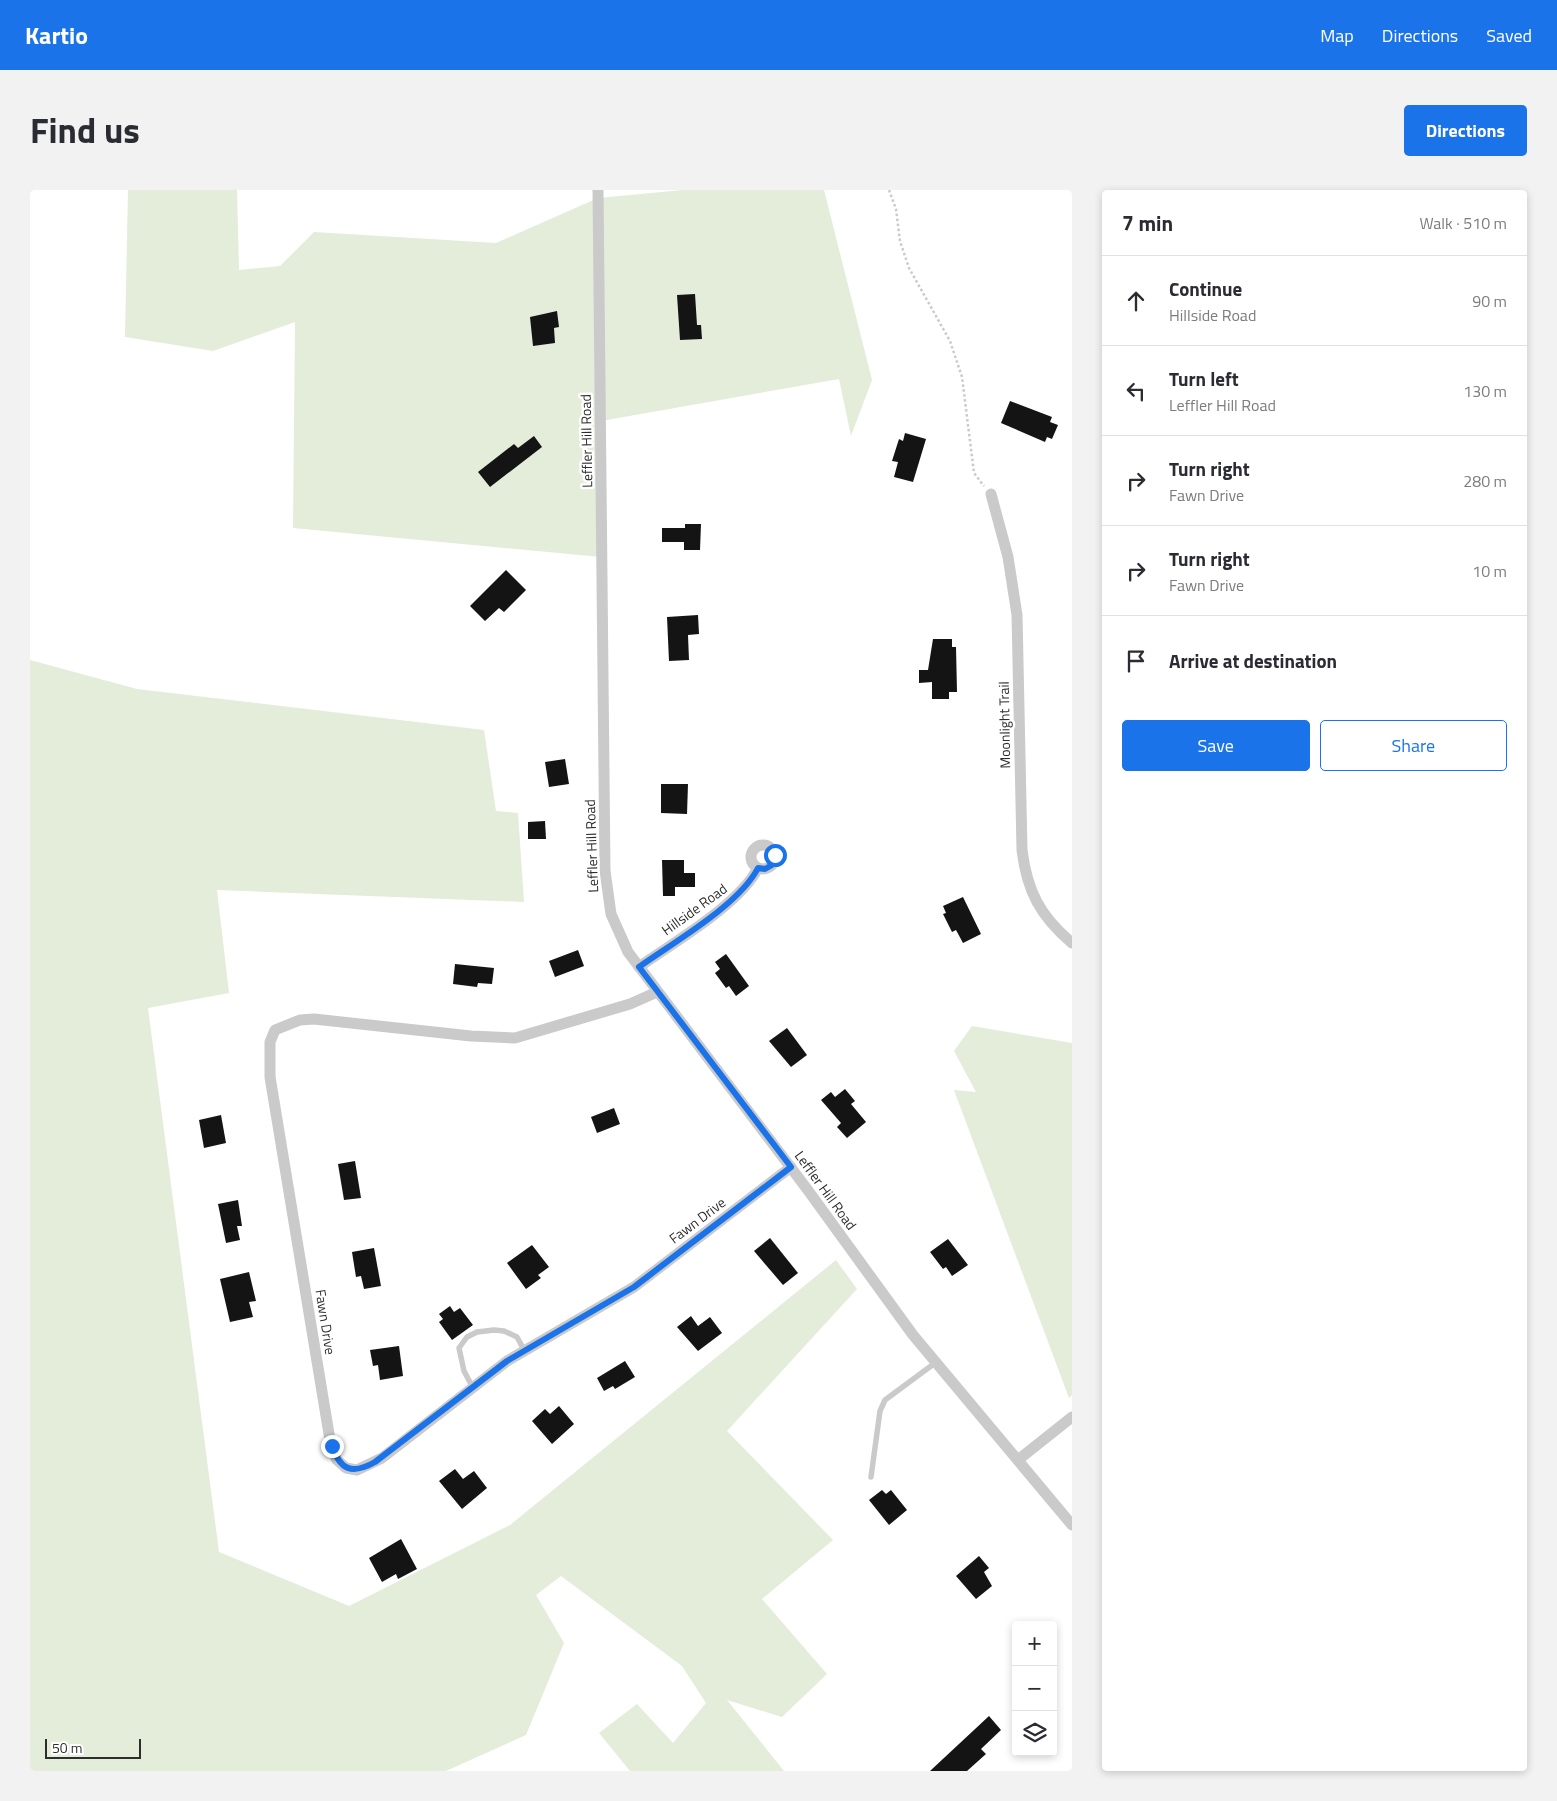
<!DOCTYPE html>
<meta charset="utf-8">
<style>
body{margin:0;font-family:"Titillium Web",sans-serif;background:#f2f2f3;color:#2b2b33}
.controls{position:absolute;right:15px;bottom:15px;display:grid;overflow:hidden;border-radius:5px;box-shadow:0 2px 8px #0003}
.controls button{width:45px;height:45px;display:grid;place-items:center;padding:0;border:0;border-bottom:1px solid #e1e1e2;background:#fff;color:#2b2b33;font:25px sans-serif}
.scale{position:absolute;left:15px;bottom:12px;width:96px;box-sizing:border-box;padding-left:5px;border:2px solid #2d2d2d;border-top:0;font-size:14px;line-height:18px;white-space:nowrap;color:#2d2d2d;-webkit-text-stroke:4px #fff;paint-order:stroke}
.stop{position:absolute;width:15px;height:15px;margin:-11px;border:4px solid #1a73e8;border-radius:50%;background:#fff}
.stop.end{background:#1a73e8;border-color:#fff;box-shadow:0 1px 5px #0008}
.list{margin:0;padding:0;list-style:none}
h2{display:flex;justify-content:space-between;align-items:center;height:65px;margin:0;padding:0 20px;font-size:21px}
h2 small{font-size:16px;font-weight:400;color:#7c7c81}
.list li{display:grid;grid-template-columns:32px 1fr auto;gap:15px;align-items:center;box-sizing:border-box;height:90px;padding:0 20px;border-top:1px solid #e1e1e2}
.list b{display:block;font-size:19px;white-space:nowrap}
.list p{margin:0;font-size:16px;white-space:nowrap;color:#7c7c81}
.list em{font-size:16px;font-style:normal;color:#7c7c81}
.actions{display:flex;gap:10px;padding:15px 20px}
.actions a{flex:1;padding:11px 0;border:1px solid #1a73e8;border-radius:5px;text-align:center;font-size:18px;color:#1a73e8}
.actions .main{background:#1a73e8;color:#fff}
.icon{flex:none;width:28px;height:28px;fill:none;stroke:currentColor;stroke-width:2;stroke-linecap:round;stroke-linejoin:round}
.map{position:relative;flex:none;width:1042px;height:1581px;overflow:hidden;border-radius:5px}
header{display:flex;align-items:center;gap:30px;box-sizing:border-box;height:70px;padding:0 25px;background:#1a73e8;color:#fff}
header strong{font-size:24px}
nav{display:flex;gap:28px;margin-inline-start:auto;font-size:18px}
.intro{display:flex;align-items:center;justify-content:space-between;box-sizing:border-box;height:120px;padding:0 30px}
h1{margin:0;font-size:35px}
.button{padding:12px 22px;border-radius:5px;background:#1a73e8;color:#fff;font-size:18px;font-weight:700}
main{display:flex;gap:30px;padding:0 30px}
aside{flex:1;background:#fff;border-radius:5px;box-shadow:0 2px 8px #0003}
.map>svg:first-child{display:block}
.green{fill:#e4ecda}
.building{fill:#141414}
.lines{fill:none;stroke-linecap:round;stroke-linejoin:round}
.path{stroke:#cacaca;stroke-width:2.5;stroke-dasharray:2.5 2.5;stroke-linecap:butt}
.lane{stroke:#cacaca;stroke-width:5.5}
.street{stroke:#cacaca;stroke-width:11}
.route{stroke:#1a73e8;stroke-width:6}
.labels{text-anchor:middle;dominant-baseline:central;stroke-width:5;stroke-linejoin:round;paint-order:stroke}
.street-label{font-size:14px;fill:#2d2d2d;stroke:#fff}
</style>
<header>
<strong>Kartio</strong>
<nav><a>Map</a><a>Directions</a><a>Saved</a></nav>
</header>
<div class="intro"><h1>Find us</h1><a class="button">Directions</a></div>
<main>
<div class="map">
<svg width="1042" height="1581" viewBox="0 0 1042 1581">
<rect width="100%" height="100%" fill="#fff"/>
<!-- green -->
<g class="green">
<polygon points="98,0 207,0 209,80 250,76 284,42 466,53 568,8 653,0 794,0 842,190 821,246 809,189 571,231 571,367 263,338 265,132 183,161 95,147"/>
<polygon points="0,470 107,499 454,540 466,621 488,623 494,712 187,700 199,803 118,818 189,1362 319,1416 480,1335 806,1070 827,1099 697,1241 803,1350 732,1409 797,1484 752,1527 697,1510 754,1581 600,1581 569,1543 607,1514 643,1553 676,1513 652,1476 531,1386 506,1405 534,1453 496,1545 416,1581 0,1581"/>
<polygon points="942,836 1042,853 1042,1205 1039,1208 924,900 946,902 924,861"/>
</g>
<!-- building -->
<g class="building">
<polygon points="665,104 667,135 671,135 672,149 650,150 647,105"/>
<polygon points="527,121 529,137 524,138 525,153 503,156 500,127"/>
<polygon points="980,211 1022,227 1020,232 1028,235 1022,249 1017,247 1015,252 971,233"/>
<polygon points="875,243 896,249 883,292 864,287 868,272 862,271 869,249 873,251"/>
<polygon points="504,246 512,257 460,297 448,282 484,254 488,258"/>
<polygon points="655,334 671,334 670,360 654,360 654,352 632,352 632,338 655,338"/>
<polygon points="476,380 496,400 474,422 469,418 455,431 440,416"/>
<polygon points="668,425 669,444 658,445 659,470 639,471 637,427"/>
<polygon points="903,449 922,449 922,457 926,457 927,502 919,502 919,509 902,509 902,492 889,493 889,480 898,480"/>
<polygon points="535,569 539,594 519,597 515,572"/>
<polygon points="631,594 658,594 657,624 631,623"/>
<polygon points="515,631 516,649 498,649 498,632"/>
<polygon points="632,670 654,670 654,683 665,683 665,697 645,697 645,706 633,706"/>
<polygon points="933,707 951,744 933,753 926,740 922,742 913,724 916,723 913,716"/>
<polygon points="548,760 554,776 525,787 519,771"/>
<polygon points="696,764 719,796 706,806 699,796 696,798 685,783 690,779 685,772"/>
<polygon points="425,774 464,778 462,794 448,793 447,797 423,794"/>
<polygon points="757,838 777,865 761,877 739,851"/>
<polygon points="815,899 825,911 821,914 836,932 817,948 807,937 811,933 791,910 801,902 805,907"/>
<polygon points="584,918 590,934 567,943 561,927"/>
<polygon points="191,925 196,953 174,958 169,930"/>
<polygon points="325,971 331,1008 314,1010 308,974"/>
<polygon points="208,1010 212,1036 207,1036 210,1050 196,1053 188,1014"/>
<polygon points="740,1048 768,1083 753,1095 724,1061"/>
<polygon points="918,1049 938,1075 922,1086 916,1077 913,1079 900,1062"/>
<polygon points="502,1055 519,1077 508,1085 511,1088 496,1099 477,1073"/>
<polygon points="344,1058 351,1096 334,1099 331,1086 326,1087 322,1062"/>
<polygon points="219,1082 226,1111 219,1112 223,1127 200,1132 190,1089"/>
<polygon points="420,1116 424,1122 430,1118 443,1135 422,1150 409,1132 413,1129 409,1124"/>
<polygon points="661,1126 668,1136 680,1127 692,1143 668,1161 647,1137"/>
<polygon points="369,1156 373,1186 350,1190 348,1175 343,1176 340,1160"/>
<polygon points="595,1171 605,1187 585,1199 583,1196 574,1201 567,1188"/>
<polygon points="529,1216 544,1234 522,1254 502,1231 515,1219 520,1224"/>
<polygon points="425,1279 433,1289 444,1281 457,1298 432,1319 409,1291"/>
<polygon points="852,1300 856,1304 861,1300 877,1320 859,1335 839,1310"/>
<polygon points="371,1349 387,1379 368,1389 366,1384 352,1392 339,1368"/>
<polygon points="949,1366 959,1378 954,1382 962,1396 946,1409 926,1386"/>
<polygon points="959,1526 971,1540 951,1559 956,1564 937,1581 900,1581"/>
</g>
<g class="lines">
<!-- path -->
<polyline class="path" points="859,0 866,19 870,51 879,78 920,151 932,187 944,283 954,296"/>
<!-- lane -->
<g class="lane">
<polyline points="442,1196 434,1181 429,1158 437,1147 447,1142 464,1140 474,1141 487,1147 494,1160"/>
<polyline points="841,1287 850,1221 855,1210 905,1173"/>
</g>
<!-- street -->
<g class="street">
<polyline points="568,0 575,681 581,724 598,762 777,999 883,1145 1042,1335"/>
<path d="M961,304L978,367L987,425L992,660C997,701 1010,726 1042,753"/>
<circle cx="733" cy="667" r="12"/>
<path d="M609,777C644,752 709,715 728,678"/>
<polyline points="627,802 600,814 485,848 441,846 284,829 270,830 245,840 240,852 240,887 301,1256 307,1270 316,1278 327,1280 352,1268 477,1171 604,1097 761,977"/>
<polyline points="988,1270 1042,1227"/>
</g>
</g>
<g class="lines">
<!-- route -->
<path class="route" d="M302,1256C310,1280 322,1285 345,1272L477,1171L604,1097L761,977L609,777C644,752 709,715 728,678L735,679L742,675L745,665"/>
</g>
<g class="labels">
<!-- street labels -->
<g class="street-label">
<text transform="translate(556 251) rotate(-91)">Leffler Hill Road</text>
<text transform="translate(974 535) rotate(-91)">Moonlight Trail</text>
<text transform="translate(561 656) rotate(-92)">Leffler Hill Road</text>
<text transform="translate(664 719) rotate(-36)">Hillside Road</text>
<text transform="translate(796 1000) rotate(54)">Leffler Hill Road</text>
<text transform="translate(667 1030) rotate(-37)">Fawn Drive</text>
<text transform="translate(296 1132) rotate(81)">Fawn Drive</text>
</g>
</g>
</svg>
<div class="controls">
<button>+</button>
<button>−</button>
<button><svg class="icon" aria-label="layers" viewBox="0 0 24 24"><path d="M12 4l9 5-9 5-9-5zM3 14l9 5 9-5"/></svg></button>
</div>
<div class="scale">50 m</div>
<div class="stop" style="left:745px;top:665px"></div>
<div class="stop end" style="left:302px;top:1256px"></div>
</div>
<aside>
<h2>7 min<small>Walk · 510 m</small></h2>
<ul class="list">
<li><svg class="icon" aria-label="ahead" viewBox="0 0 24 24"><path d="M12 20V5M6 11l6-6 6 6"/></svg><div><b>Continue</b><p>Hillside Road</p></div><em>90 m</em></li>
<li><svg class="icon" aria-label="left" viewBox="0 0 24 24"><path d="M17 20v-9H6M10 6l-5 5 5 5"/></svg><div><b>Turn left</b><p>Leffler Hill Road</p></div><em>130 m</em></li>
<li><svg class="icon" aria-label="right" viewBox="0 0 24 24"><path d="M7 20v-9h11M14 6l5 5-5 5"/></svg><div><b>Turn right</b><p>Fawn Drive</p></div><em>280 m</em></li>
<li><svg class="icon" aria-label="right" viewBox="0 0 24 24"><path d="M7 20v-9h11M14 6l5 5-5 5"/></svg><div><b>Turn right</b><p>Fawn Drive</p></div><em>10 m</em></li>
<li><svg class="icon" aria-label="arrive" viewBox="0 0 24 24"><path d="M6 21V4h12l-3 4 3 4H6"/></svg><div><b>Arrive at destination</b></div></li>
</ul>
<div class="actions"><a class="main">Save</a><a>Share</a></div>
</aside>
</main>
